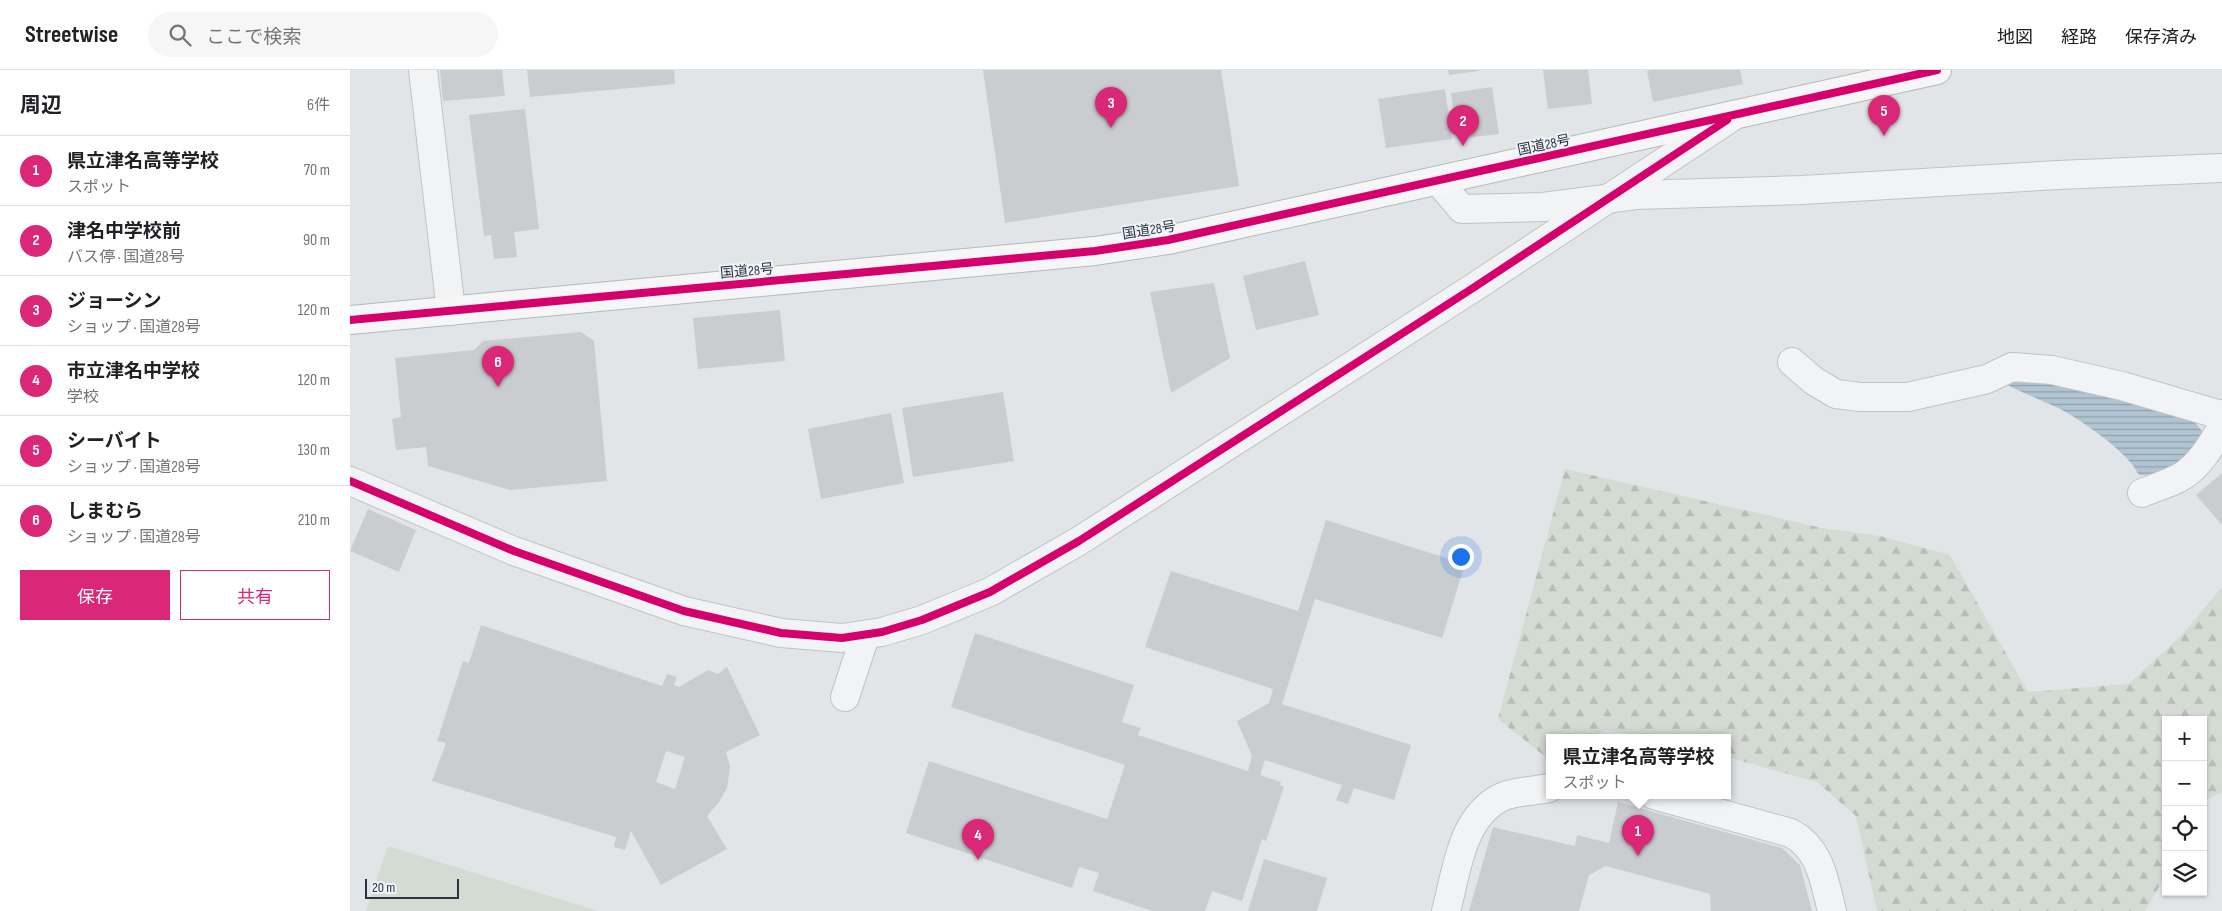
<!DOCTYPE html>
<html lang="ja">
<meta charset="utf-8">
<style>
body{margin:0;font-family:"Sofia Sans Condensed","Noto Sans JP",sans-serif;background:#f6f6f6;color:#202124}
.controls{position:absolute;right:15px;bottom:15px;display:grid;overflow:hidden;border-radius:0px;box-shadow:0 1px 4px #0004}
.controls button{width:45px;height:45px;display:grid;place-items:center;padding:0;border:0;border-bottom:1px solid #e0e0e0;background:#fff;color:#202124;font:25px sans-serif}
.scale{position:absolute;left:15px;bottom:12px;width:94px;box-sizing:border-box;padding-left:5px;border:2px solid #293441;border-top:0;font-size:14px;line-height:18px;white-space:nowrap;color:#293441;-webkit-text-stroke:4px #f0f3f7;paint-order:stroke}
.you{position:absolute;left:1110px;top:486px;width:18px;height:18px;margin:-12px;border:4px solid #fff;border-radius:50%;background:#1a73e8;box-shadow:0 0 0 8px #1a73e833}
.badge{display:grid;place-items:center;width:32px;height:32px;border-radius:50%;background:#db2777;color:#fff;font-size:16px;font-weight:700}
.pin{position:absolute;translate:-50% -41px;filter:drop-shadow(0 1px 2px #0008)}
.pin::after{content:'';position:absolute;top:26px;width:18px;height:15px;background:inherit;clip-path:polygon(0 0,100% 0,50% 100%)}
.popup{position:absolute;left:1196px;top:664px;width:185px;height:65px;box-sizing:border-box;display:grid;place-content:center;border-radius:0px;background:#fff;filter:drop-shadow(0 1px 4px #0005);font-size:16px;white-space:nowrap;color:#757577}
.popup b{font-size:19px;color:#202124}
.popup::after{content:'';position:absolute;left:50%;top:100%;margin-left:-10px;border:10px solid transparent;border-top-color:#fff}
.list{margin:0;padding:0;list-style:none}
h2{display:flex;justify-content:space-between;align-items:center;height:65px;margin:0;padding:0 20px;font-size:21px}
h2 small{font-size:16px;font-weight:400;color:#757577}
.list li{display:grid;grid-template-columns:32px 1fr auto;gap:15px;align-items:center;box-sizing:border-box;height:70px;padding:0 20px;border-top:1px solid #e0e0e0}
.list b{display:block;font-size:19px;white-space:nowrap}
.list p{margin:0;font-size:16px;white-space:nowrap;color:#757577}
.list em{font-size:16px;font-style:normal;color:#757577}
.actions{display:flex;gap:10px;padding:15px 20px}
.actions a{flex:1;padding:11px 0;border:1px solid #db2777;border-radius:0px;text-align:center;font-size:18px;color:#db2777}
.actions .main{background:#db2777;color:#fff}
.icon{flex:none;width:28px;height:28px;fill:none;stroke:currentColor;stroke-width:2;stroke-linecap:round;stroke-linejoin:round}
.map{position:relative;flex:none;width:1872px;height:841px;overflow:hidden}
header{display:flex;align-items:center;gap:30px;box-sizing:border-box;height:70px;padding:0 25px;background:#fff;border-bottom:1px solid #e0e0e0}
header strong{font-size:24px}
nav{display:flex;gap:28px;margin-inline-start:auto;font-size:18px}
.search{width:350px;height:45px;background:#f6f6f6;display:flex;align-items:center;gap:12px;box-sizing:border-box;padding:0 18px;border-radius:28px;color:#757577;font-size:19px}
main{display:flex}
aside{flex:1;background:#fff}
.map>svg:first-child{display:block}
.forest{fill:url(#forest-firs)}
.park{fill:#d3dbd2}
.water{fill:url(#water-rules)}
.building{fill:#cacdcf;fill-rule:evenodd}
.lines{fill:none;stroke-linecap:round;stroke-linejoin:round}
.minor-casing{stroke:#c0c3c5;stroke-width:30}
.highway-casing{stroke:#b4b8bc;stroke-width:30}
.minor{stroke:#f1f3f4;stroke-width:28}
.highway{stroke:#f6f6f6;stroke-width:28}
.cycleway-casing{stroke:#f0f3f7;stroke-width:11}
.cycleway{stroke:#d6006c;stroke-width:8}
.labels{text-anchor:middle;dominant-baseline:central;stroke-width:4;stroke-linejoin:round;paint-order:stroke}
.street-label{font-size:14px;fill:#293441;stroke:#f0f3f7}
</style>
<header>
<strong>Streetwise</strong>
<div class="search"><svg class="icon" aria-label="search" viewBox="0 0 24 24"><circle cx="10" cy="10" r="6"/><path d="M15 15l6 6"/></svg>ここで検索</div>
<nav><a>地図</a><a>経路</a><a>保存済み</a></nav>
</header>
<main>
<aside>
<h2>周辺<small>6件</small></h2>
<ul class="list">
<li><span class="badge">1</span><div><b>県立津名高等学校</b><p>スポット</p></div><em>70 m</em></li>
<li><span class="badge">2</span><div><b>津名中学校前</b><p>バス停 · 国道28号</p></div><em>90 m</em></li>
<li><span class="badge">3</span><div><b>ジョーシン</b><p>ショップ · 国道28号</p></div><em>120 m</em></li>
<li><span class="badge">4</span><div><b>市立津名中学校</b><p>学校</p></div><em>120 m</em></li>
<li><span class="badge">5</span><div><b>シーバイト</b><p>ショップ · 国道28号</p></div><em>130 m</em></li>
<li><span class="badge">6</span><div><b>しまむら</b><p>ショップ · 国道28号</p></div><em>210 m</em></li>
</ul>
<div class="actions"><a class="main">保存</a><a>共有</a></div>
</aside>
<div class="map">
<svg width="1872" height="841" viewBox="0 0 1872 841">
<defs>
<pattern id="forest-firs" width="22" height="20" patternUnits="userSpaceOnUse" patternTransform="scale(1.25)"><rect width="22" height="20" fill="#d3dbd2"/><path d="M5 1l3.5 6h-7zM16 11l3.5 6h-7z" fill="#b5bdb6"/></pattern>
<pattern id="water-rules" width="6" height="5" patternUnits="userSpaceOnUse" patternTransform="scale(1.25)"><rect width="6" height="5" fill="#b0c4d2"/><path d="M0 2.5h6" fill="none" stroke="#8fa0ac"/></pattern>
</defs>
<rect width="100%" height="100%" fill="#e2e5e7"/>
<!-- forest -->
<polygon class="forest" points="1215,399 1472,458 1530,466 1600,485 1678,622 1778,614 1831,566 1872,517 1872,722 1853,732 1853,650 1816,650 1816,795 1812,812 1795,841 1527,841 1506,746 1467,712 1377,687 1377,667 1299,667 1256,660 1240,667 1199,667 1199,687 1197,688 1148,649"/>
<!-- park -->
<polygon class="park" points="38,776 248,841 16,841"/>
<!-- water -->
<path class="water" d="M1663,308L1729,315L1844,351L1852,361C1850,367 1848,375 1845,381C1838,392 1800,409 1788,404C1781,384 1726,346 1706,337C1689,329 1672,323 1656,314Z"/>
<!-- building -->
<g class="building">
<polygon points="90,0 152,0 155,26 93,31"/>
<polygon points="177,0 324,0 325,14 180,27"/>
<polygon points="633,0 871,0 889,116 655,153"/>
<polygon points="1098,0 1129,0 1129,1 1099,5"/>
<polygon points="1193,0 1238,0 1242,34 1198,39"/>
<polygon points="1303,0 1390,0 1393,14 1303,32 1297,1"/>
<polygon points="1142,17 1149,64 1107,69 1101,23"/>
<polygon points="1095,19 1102,69 1036,78 1028,29"/>
<polygon points="175,39 189,159 164,162 167,187 144,189 141,165 134,166 119,45"/>
<polygon points="955,191 969,245 906,260 893,206"/>
<polygon points="864,213 880,288 821,323 800,222"/>
<polygon points="430,240 435,291 348,299 343,248"/>
<polygon points="231,262 244,271 257,411 160,420 78,396 76,377 46,380 42,349 51,347 45,288 124,280 133,271"/>
<polygon points="653,322 664,391 563,407 552,338"/>
<polygon points="541,343 554,413 471,429 458,359"/>
<polygon points="1872,403 1872,455 1846,425"/>
<polygon points="18,439 66,460 49,502 0,481"/>
<polygon points="976,450 1115,494 1092,568 965,529 932,634 1061,675 1044,730 1004,718 998,734 986,730 992,715 915,690 910,705 931,712 930,715 934,717 916,771 912,769 892,831 862,821 855,841 802,841 743,821 749,803 729,797 722,818 556,763 579,691 757,749 775,695 601,637 625,563 784,615 772,652 791,658 788,665 898,701 902,686 887,651 919,633 923,619 795,577 821,501 948,541"/>
<path d="M131,555L312,616L317,604L327,607L324,615L329,617L358,600L368,604L377,597L410,665L376,682L380,697L377,718L369,732L357,746L377,779L311,815L281,761L275,780L264,777L266,767L82,711L96,673L87,671L113,591L119,593ZM316,681L335,687L325,719L306,712Z"/>
<polygon points="1268,732 1432,778 1450,795 1462,841 1361,841 1360,824 1256,796 1239,805 1229,841 1119,841 1143,757 1225,776 1227,765 1259,773"/>
<polygon points="914,789 977,808 967,841 898,841"/>
</g>
<g class="lines">
<defs>
<g id="minor">
<polyline points="73,0 101,241"/>
<polyline points="1088,111 1112,139 1193,137 1286,125 1452,120 1708,105 1872,98"/>
<polyline points="1442,292 1464,311 1486,324 1510,327 1558,327 1637,309 1662,297 1702,300 1772,316 1871,345 1872,344"/>
<polyline points="0,411 164,481 334,541 431,563 492,568 532,562 572,550 640,522 729,471 1123,218 1385,45"/>
<path d="M1792,423C1804,418 1817,414 1829,408C1848,398 1861,376 1872,357"/>
<polyline points="495,627 515,566"/>
<path d="M1304,725L1441,763C1471,780 1474,810 1482,841"/>
<path d="M1096,841C1107,801 1111,745 1154,726C1167,721 1185,721 1199,718"/>
</g>
<polyline id="highway" points="0,250 745,181 818,170 1587,0"/>
</defs>
<!-- minor casing -->
<use href="#minor" class="minor-casing"/>
<!-- highway casing -->
<use href="#highway" class="highway-casing"/>
<!-- minor -->
<use href="#minor" class="minor"/>
<!-- highway -->
<use href="#highway" class="highway"/>
<defs>
<g id="cycleway">
<polyline points="0,250 745,181 818,170 1587,0"/>
<polyline points="0,411 164,481 334,541 431,563 492,568 532,562 572,550 640,522 729,471 1123,218 1377,50"/>
</g>
</defs>
<!-- cycleway casing -->
<use href="#cycleway" class="cycleway-casing"/>
<!-- cycleway -->
<use href="#cycleway" class="cycleway"/>
</g>
<g class="labels">
<!-- street labels -->
<g class="street-label">
<text transform="translate(1194 75) rotate(-12)">国道28号</text>
<text transform="translate(799 160) rotate(-9)">国道28号</text>
<text transform="translate(397 201) rotate(-5)">国道28号</text>
</g>
</g>
</svg>
<div class="controls">
<button>+</button>
<button>−</button>
<button><svg class="icon" aria-label="locate" viewBox="0 0 24 24"><circle cx="12" cy="12" r="6"/><path d="M12 2v4M12 18v4M2 12h4M18 12h4"/></svg></button>
<button><svg class="icon" aria-label="layers" viewBox="0 0 24 24"><path d="M12 4l9 5-9 5-9-5zM3 14l9 5 9-5"/></svg></button>
</div>
<div class="scale">20 m</div>
<div class="you"></div>
<div class="pin badge" style="left:1288px;top:786px">1</div>
<div class="popup"><b>県立津名高等学校</b>スポット</div>
<div class="pin badge" style="left:1113px;top:76px">2</div>
<div class="pin badge" style="left:761px;top:58px">3</div>
<div class="pin badge" style="left:628px;top:790px">4</div>
<div class="pin badge" style="left:1534px;top:66px">5</div>
<div class="pin badge" style="left:148px;top:317px">6</div>
</div>
</main>
